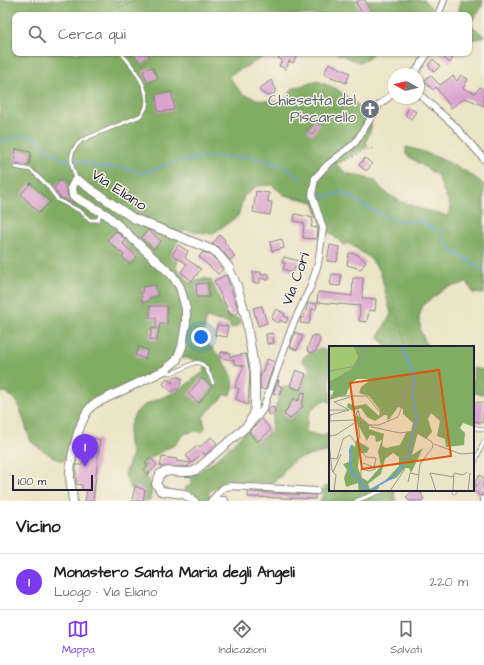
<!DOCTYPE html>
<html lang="it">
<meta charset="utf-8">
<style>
body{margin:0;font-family:"Architects Daughter",sans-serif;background:#f6f6f6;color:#202124}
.compass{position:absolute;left:388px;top:68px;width:36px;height:36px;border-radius:50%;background:#fff;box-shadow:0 1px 3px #0004;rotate:278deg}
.scale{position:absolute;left:12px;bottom:10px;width:81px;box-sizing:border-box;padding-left:4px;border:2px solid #22223b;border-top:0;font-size:11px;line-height:14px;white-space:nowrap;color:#22223b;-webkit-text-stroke:3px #f7f3e8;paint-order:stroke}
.you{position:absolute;left:201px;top:337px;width:14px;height:14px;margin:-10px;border:3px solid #fff;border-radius:50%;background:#1a73e8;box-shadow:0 0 0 6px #1a73e833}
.badge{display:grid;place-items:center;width:26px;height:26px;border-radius:50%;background:#7c3aed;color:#fff;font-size:13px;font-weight:700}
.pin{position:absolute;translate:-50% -33px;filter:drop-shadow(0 1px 2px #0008)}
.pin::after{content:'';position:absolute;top:21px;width:14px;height:12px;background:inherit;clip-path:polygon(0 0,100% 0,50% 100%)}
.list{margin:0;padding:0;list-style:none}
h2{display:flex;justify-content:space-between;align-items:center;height:52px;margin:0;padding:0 16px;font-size:17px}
h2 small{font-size:13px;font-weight:400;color:#757577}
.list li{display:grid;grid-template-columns:26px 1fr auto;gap:12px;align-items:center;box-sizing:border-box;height:56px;padding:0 16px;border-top:1px solid #e0e0e0}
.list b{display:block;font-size:15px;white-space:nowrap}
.list p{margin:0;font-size:13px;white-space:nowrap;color:#757577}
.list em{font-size:13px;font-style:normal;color:#757577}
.icon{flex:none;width:22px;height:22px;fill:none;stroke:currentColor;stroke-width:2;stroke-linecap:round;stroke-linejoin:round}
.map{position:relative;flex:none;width:484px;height:501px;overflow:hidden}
.search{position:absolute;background:#fff;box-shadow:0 1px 3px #0004;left:12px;right:12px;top:12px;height:44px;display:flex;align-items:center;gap:10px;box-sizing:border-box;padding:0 14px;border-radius:8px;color:#757577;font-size:15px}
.sheet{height:108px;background:#fff}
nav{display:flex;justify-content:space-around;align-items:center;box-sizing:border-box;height:56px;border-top:1px solid #e0e0e0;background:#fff;font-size:11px;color:#757577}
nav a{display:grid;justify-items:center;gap:2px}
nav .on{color:#7c3aed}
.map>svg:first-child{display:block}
.forest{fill:#81ac64;stroke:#526750}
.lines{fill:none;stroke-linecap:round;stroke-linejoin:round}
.stream{stroke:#6aa0d7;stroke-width:1.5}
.building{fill:#daa2ce}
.service-casing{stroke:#878380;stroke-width:4.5}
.minor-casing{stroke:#878380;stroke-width:8}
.tertiary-casing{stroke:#878380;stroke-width:10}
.path{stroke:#878380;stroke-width:1;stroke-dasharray:1 3;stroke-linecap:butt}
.service{stroke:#fff;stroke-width:3}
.minor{stroke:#fff;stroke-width:6}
.tertiary{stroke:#fff;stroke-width:8}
.path-bridge{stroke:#878380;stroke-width:1;stroke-dasharray:1 3;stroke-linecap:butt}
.labels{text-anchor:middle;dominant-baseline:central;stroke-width:3;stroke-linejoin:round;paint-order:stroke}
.worship-label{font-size:15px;fill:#5b616d;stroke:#f7f3e8;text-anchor:end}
.street-label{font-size:15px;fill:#22223b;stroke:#f7f3e8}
.inset-river{fill:none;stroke:#6aa0d7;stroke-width:2}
.inset-road{fill:none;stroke:#9b968e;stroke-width:1}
.view{fill:#de560e;fill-opacity:0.15;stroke:#de560e;stroke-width:2}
.inset-edge{fill:none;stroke:#22223b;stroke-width:2}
</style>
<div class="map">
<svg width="484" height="501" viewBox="0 0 484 501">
<rect width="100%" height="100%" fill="#f7f3e8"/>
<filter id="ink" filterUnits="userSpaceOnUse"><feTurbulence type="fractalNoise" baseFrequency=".025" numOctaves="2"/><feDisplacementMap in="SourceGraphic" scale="8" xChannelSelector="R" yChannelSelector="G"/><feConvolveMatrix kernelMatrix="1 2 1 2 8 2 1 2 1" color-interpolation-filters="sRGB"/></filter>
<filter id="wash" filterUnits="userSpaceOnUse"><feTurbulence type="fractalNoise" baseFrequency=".012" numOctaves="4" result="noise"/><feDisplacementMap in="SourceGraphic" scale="16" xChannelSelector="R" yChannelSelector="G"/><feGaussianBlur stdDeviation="0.9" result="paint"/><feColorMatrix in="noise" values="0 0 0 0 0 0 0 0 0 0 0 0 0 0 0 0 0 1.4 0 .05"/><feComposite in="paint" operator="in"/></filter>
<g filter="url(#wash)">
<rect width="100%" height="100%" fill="#ece4c6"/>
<!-- forest -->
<g class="forest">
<path d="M0,0H424L431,7V15H416L406,9L392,15H15V53H265L262,58L228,76L243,94L260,100L284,102L293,88L317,81L335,88L356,103L372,126L366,142L368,146L336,164L346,173L375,180C388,203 424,209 447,216L451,208L437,175L406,155V147C427,151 469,170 484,185V294L473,293L468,283L447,287L423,305L419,317L421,332L428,347H387L378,337L391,314L380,271L369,257L348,243L345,245L323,228L314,202L284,195L272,185L257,186L244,196L238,216L212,234L184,230L169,257L178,262L176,267L190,283L203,278L211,280L227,316L240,319L241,324L231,329L229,323L206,318L203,339C214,350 244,377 230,395H225L203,417L205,428L202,432L195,431L184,434L176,444L157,454L145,462L148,466L143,470C148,476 153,488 151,495C151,497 150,499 150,501H132L134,488H130L125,475L132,453C124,439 130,414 143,406C155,399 169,396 180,389C189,384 194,377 203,373L206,364L186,358H174L156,371L85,405L69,453L64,461L56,459L31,442L18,403L6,392L0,393Z"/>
<path d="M460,0H483C483,7 475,19 469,23V15H457L459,13Z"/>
<polygon points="469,23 484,36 484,37 473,40 469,38"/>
<polygon points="336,53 372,53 370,57 359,62"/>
<path d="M320,349L330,351V402L325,400C308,409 308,414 306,432L321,436L327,433L330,436V451L296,459L286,468L281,476L273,482H228L208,492L210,497L203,501H197L185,490L186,487L192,485L190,477L213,462L244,433L248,431L257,442L271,431L273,416L282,387L290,386L300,390L306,374L311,369L301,360L310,352Z"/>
<polygon points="473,368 484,370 484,394 473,393"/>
<polygon points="330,486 330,490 395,490 394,495 396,501 320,501 324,493 323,487"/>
</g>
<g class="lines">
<!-- stream -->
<g class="stream">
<polyline points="0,142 22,136 35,137 48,150 63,159 80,161 97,167 124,168 143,173 175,162 191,160 201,157 252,157 283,166 303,181"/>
<polyline points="317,192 328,197 342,192 383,216 404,221 419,221 440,231 453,252 476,264 484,271"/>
</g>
</g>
<g id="blocks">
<!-- building -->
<g class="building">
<polygon points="359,0 365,0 371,11 363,15 356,2"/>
<polygon points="132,53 147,53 150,58 142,65"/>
<polygon points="280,53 291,53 297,55 293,63 289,61 286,69 279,66 282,60 278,58"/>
<polygon points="439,53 454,53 451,57 453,58 450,63"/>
<polygon points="433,59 440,66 434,72 428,65"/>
<polygon points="329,63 350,73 346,83 324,74"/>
<polygon points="152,67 158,78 148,83 143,71"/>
<polygon points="430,75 440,85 453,76 457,81 461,75 468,79 463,88 475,93 480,87 484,90 484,106 465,98 451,108 436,87 433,90 424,81"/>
<polygon points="271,80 276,89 274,94 268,96 261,92 259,89"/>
<polygon points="172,92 174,110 158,112 156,94"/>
<polygon points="409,107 416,112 411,119 405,115"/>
<polygon points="315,120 320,124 312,135 307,131"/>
<polygon points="16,149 31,152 29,165 14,163"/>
<polygon points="365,158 372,164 366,171 359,165"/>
<polygon points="65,180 67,185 68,197 73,202 72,204 60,197 54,189 59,181"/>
<polygon points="31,183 50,202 39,213 21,194"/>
<polygon points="256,191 269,193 268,202 272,202 270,215 253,212"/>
<polygon points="295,214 313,218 311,227 318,228 317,239 303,238 304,223 294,221"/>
<polygon points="148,230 161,241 154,249 141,238"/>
<polygon points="116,231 126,240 123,244 137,257 130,264 122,257 124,255 107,240"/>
<polygon points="220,235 225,240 224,241 235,257 230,260 219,247 212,244"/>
<polygon points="282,239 284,248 272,251 270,242"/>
<polygon points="178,245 188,251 185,258 201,269 192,281 181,272 187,264 172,255"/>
<polygon points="330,245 339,247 337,262 327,261"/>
<polygon points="203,252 212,256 223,269 218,274 199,257"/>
<polygon points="349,253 357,254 366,262 361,269 347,265"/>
<polygon points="284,257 299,261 298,267 295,266 293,272 283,269 285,263 282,262"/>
<polygon points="253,272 261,272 261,275 268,273 270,278 267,280 260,278 260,283 253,283"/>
<polygon points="332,274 341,275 340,286 330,285"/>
<polygon points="226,275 239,312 231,316 214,281"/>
<polygon points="353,278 363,278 362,298 376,299 375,311 369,310 367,322 359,321 360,306 317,302 318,292 352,296"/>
<polygon points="208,283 209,297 197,297 196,284"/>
<polygon points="156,285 158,296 149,298 149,301 142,302 141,292 143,292 142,287"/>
<polygon points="308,303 317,304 316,309 312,309 309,324 300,323 301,317 304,318"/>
<polygon points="150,306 167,306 167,324 160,324 157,341 150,339 152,328 156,329 156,318 150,318"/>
<polygon points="262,306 267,323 258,326 253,308"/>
<polygon points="276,309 285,314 284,316 288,318 286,323 280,320 278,323 271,319"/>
<polygon points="217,325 228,326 227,337 215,335"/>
<polygon points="295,332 303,336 297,350 290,347"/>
<polygon points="272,333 274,343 267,344 266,334"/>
<polygon points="318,335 320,340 316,351 311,353 307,350 312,336"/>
<polygon points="139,347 148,350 145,359 135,355"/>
<polygon points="221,352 230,353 230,357 246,354 250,373 248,405 236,399 239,389 235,387 244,366 234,364 234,360 220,358"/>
<polygon points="267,359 275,362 265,390 260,388 260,378"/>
<polygon points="296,370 306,374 300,390 290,386"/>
<polygon points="175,376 183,379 178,390 176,389 172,392 163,384 167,378 172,383"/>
<polygon points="202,378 212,387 199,403 188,394"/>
<polygon points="278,380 279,380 278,385 282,387 279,395 273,393"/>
<polygon points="302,392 306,393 301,404 303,406 290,419 284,414 294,398 298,401"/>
<polygon points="474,402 484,403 482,423 473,421"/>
<circle cx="271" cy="411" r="4"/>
<polygon points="262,419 271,430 257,442 249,432"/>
<polygon points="90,437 100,440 93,501 85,501 87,490 82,489 82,485 76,484 76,465 82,465 83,459 88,459"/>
<polygon points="211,437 217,443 205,455 203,452 192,463 186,456 198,445 200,447"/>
<polygon points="150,457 157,465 147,475 143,470 148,466 145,463"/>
<polygon points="162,457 177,459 177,461 191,463 187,467 160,467"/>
<polygon points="480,475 484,478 482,486 484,492 480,496 473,490 477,485 474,483"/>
<polygon points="135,486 145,490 143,501 132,501"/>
<polygon points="414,490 424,490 421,494 424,499 421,501 409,501 406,497"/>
<polygon points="248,492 315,495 315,499 248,497"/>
</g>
</g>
</g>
<g filter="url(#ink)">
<use href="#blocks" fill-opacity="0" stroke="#878380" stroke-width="1"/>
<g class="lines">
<defs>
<g id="service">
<polyline points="15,167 31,170 47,185 58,200 80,211 90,220 98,220 101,212"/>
<path d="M77,180C70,164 67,152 82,140L140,116C159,99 133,66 121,53"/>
<path d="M167,369L169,373C191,371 199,345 213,383"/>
<polyline points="473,427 484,430"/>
<polyline points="473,467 484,441"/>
<polyline points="454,492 455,490"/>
<polyline points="356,501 384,490"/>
</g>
<g id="minor">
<polyline points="438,15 444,0"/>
<polyline points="414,74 428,53"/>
<polyline points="418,93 454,125 484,159"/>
<polyline points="250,424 258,416 263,409 293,324 310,288 318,264 323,228 312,195 315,178 327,165 355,143 379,105 394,93"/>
<polyline points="211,501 223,488 230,486 317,491"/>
<polyline points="484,501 484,499"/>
</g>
<g id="tertiary">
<path d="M73,501C72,492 70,483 70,473C71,456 80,414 94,404L165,370L176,361L182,347L186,323V309L180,287L172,275L107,215L73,196L72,187L75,181H79L133,218L215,251L228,266L237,286L245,313L255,373V404L254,414L247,426L196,470C185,476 169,467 160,474L156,484L161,491L184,494L194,501"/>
<polyline points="217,501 224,501"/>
</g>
</defs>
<!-- service casing -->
<use href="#service" class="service-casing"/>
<!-- minor casing -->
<use href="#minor" class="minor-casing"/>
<!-- tertiary casing -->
<use href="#tertiary" class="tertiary-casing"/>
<!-- path -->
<g class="path">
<polyline points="30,0 46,0"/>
<polyline points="101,15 107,11 137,2 126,0"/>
<polyline points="339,164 365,150 374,148"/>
<path d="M327,221C342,239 365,246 380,264C392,280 394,326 403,347"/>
<polyline points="80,490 84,490"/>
<polyline points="160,501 161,498"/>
</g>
<!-- service -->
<use href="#service" class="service"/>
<!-- minor -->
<use href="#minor" class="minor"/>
<!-- tertiary -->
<use href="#tertiary" class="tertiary"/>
<!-- path-bridge -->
<polyline class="path-bridge" points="68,460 83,462"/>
</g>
</g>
<!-- icons -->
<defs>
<symbol id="church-disc" viewBox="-11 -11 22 22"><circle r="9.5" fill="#6b7280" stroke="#f7f3e8"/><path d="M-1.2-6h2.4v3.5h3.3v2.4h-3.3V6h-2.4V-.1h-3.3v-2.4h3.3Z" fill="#fff"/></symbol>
</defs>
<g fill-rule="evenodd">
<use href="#church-disc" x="359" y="98" width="22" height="22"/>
</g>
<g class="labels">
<!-- worship labels -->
<g class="worship-label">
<text x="356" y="100">Chiesetta del<tspan x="356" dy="17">Piscarello</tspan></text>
</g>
<!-- street labels -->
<g class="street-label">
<text transform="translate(119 190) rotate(33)">Via Eliano</text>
<text transform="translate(296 279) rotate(-70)">Via Cori</text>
</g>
</g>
<!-- overview -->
<g transform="translate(329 346)">
<rect width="145" height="145" fill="#ece4c6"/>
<path d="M0,0H24L29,11L22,23L1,35Z" fill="#a2c872"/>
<path d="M24,0H145V81L134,77L131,82L136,87L135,99L117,101L116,93L108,90L111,75L102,67L99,73L103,86L97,93L89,88L88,90L83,109L94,102L82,127L80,122H76L67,132L55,136L70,120V111L64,107L56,113L52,128L39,138L41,143L49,139L50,142L46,145L30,144L29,137L17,141L15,132L18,124L14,118L20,116L21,102L23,99L26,101L27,94L40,102L38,107H32L30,110L29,122L33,132L39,135L52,120L49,105L53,94L47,96L46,90L41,89L38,95L26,73L28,69L40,79V83L55,88L53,100L57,102L71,99L77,87L82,85L84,77L74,68V63L69,61L59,75L58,69H55L46,75L38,71L32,62L23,65L18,61L19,57L26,60L37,58L50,70L51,64L40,50L30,47L32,41L40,35L38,33H28L22,37L17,49L0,54L5,45L0,44L1,35L22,23L29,11Z" fill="#81ac64"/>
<path class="inset-river" d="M73,0L86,32L83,46L88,73L85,83M23,99L21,104L22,125L39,145M40,145L67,129L80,108L84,86"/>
<path class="inset-road" d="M0,25L22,21L33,14L36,0M80,42L86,41L93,52L97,53L109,43L106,38M75,48L73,46L81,31M0,50H38L49,64L58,65L65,63L77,43L80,42L69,71L50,79H40M0,64H20M20,64L5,56L21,51M1,73V69L20,64M25,74L29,64L31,71L43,81L71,87L86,85L103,96L104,101L91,118L88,145M26,74L29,77L31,93M0,75L24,74L27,76L7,89L0,90M0,97L3,125L7,129L5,145M105,98L132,108L145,107M2,112L8,113L14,93L21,89L37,111L47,112L45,122M34,117L44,121L51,120M4,126L12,108M79,136L81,127L90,129M30,144V140L36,137L32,133V123L40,125L47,123M61,145L76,123M107,145L101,127L125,131M124,145L125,127L134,129L138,126M139,145L141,127"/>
<path class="view" d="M110,24L122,110L33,123L21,37Z"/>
<rect width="145" height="145" class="inset-edge"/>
</g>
</svg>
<svg class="compass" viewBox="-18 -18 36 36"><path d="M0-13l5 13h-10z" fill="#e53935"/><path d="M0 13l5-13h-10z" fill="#757577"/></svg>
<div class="scale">100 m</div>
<div class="you"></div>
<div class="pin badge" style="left:85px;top:467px">1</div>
<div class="search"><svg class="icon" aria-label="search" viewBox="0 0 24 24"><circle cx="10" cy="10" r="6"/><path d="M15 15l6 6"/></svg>Cerca qui</div>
</div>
<section class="sheet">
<h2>Vicino<small></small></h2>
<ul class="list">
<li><span class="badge">1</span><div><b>Monastero Santa Maria degli Angeli</b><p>Luogo · Via Eliano</p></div><em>220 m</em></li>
</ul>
</section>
<nav>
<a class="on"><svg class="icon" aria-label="map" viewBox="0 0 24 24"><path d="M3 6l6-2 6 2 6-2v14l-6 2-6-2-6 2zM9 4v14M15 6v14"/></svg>Mappa</a>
<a><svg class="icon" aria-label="directions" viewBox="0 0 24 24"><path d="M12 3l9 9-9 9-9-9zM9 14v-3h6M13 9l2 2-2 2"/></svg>Indicazioni</a>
<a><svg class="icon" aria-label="saved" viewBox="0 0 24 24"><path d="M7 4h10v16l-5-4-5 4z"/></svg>Salvati</a>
</nav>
